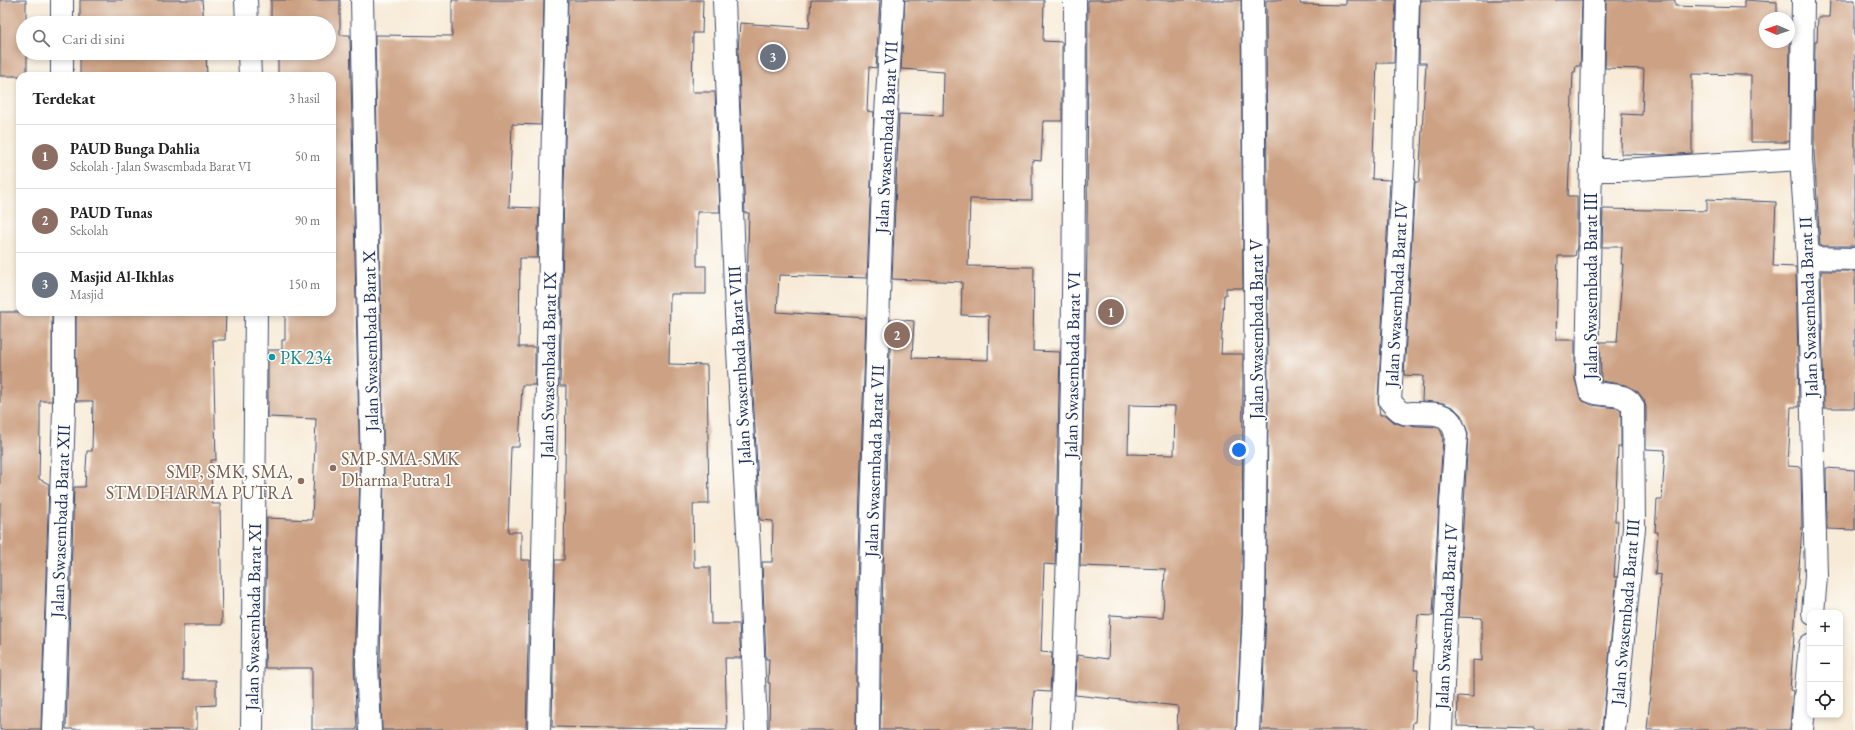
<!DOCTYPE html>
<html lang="id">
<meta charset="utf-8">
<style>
body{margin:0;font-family:"EB Garamond",serif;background:#f6f6f6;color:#222}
.controls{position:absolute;right:12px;bottom:12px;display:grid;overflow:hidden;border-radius:8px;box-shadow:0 2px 6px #0003}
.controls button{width:36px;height:36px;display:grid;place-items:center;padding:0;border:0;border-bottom:1px solid #e0e0e0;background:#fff;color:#222;font:20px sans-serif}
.compass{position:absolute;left:1759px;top:12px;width:36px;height:36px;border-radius:50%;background:#fff;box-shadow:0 2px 6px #0003;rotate:272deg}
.you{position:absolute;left:1239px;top:450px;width:14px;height:14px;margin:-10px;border:3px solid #fff;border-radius:50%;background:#1a73e8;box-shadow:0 0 0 6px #1a73e833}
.badge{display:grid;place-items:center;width:26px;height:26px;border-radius:50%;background:#d1495b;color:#fff;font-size:13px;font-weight:700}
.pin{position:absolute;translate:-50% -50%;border:2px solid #fff;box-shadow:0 1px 4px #0006}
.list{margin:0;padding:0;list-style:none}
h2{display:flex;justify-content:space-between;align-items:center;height:52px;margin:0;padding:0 16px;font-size:17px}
h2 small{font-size:13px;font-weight:400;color:#767676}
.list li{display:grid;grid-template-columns:26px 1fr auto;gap:12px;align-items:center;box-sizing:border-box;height:64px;padding:0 16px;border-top:1px solid #e0e0e0}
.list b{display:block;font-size:15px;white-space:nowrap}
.list p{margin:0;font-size:13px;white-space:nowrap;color:#767676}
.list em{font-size:13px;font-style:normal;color:#767676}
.icon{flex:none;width:22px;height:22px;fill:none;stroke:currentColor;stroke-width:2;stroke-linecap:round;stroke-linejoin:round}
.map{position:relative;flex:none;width:1855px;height:730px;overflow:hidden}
.search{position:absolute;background:#fff;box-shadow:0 2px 6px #0003;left:16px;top:16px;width:320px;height:44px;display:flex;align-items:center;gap:10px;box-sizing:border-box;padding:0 14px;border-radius:22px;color:#767676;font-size:15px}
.panel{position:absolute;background:#fff;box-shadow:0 2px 6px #0003;left:16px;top:72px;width:320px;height:244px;border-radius:12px}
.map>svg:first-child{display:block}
.building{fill:#cda284;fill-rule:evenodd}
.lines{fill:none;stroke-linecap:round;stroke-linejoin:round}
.minor-casing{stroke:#3c4b70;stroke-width:24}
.minor{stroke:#fff;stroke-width:22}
.culture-dot{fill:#0f9aa8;stroke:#fdfcf7;stroke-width:1.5}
.education-dot{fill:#8d6e63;stroke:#fdfcf7;stroke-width:1.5}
.labels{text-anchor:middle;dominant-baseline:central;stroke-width:3.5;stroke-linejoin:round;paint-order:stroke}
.street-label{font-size:18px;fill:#1b2f5e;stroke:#fdfcf7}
.culture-label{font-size:18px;fill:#0d838f;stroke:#fdfcf7;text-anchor:start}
.education-label{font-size:18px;fill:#785e54;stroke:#fdfcf7;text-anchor:start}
</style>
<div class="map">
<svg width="1855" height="730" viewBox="0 0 1855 730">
<rect width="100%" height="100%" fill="#fdfcf7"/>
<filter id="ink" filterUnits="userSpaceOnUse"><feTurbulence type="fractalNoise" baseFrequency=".025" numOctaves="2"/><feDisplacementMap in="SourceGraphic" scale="8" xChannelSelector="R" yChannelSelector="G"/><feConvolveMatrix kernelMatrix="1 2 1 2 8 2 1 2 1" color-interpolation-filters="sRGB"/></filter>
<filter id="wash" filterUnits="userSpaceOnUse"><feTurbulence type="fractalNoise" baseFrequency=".012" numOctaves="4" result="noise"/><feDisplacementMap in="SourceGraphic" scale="16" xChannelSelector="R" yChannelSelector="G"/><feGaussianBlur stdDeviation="0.9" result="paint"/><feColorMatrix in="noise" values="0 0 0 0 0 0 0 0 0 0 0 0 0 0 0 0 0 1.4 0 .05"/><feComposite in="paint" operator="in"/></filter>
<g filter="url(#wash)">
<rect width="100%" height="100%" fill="#f7ead6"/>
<g id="blocks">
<!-- building -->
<g class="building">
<polygon points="0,0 26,0 26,23 23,23 23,53 27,53 27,76 0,76"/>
<polygon points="80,0 202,0 204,23 80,23"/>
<polygon points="271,0 340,0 340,35 350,35 360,477 354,664 357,730 312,730 312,668 265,668 267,518 312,520 316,419 268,417 268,350 282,350 282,340 285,340 285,312 332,312 332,76 278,76 278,53 329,53 329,23 271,23"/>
<polygon points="452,0 544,0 541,125 512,124 509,207 539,208 537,258 520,258 519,347 535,347 535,385 522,385 519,447 511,447 508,532 521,532 521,560 530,560 526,730 382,730 380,664 384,477 375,35 452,36"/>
<polygon points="568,0 703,0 702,33 693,33 692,92 715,92 720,212 697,212 697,266 706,266 706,294 670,294 669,364 707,365 709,504 693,504 694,567 710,567 711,624 739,624 741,658 725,658 727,730 552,727 555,560 564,560 566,386 560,386"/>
<polygon points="811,0 880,0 876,68 869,67 867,111 874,112 867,278 779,275 777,312 866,318 856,608 856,730 769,730 770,683 768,683 769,659 766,659 762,562 772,562 773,521 760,520 747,284 749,213 745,213 738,51 740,23 809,28"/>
<polygon points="905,0 1044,0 1043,41 1062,42 1062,121 1043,121 1041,161 1032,160 1032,200 970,199 968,266 1034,267 1033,351 1060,352 1055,565 1044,564 1041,652 1052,653 1050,692 1034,691 1032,730 880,730 882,608 891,319 914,321 912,358 988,360 989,316 961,315 962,282 892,279 899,114 943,116 944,72 901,69"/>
<path d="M1088,0H1241L1243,288H1226V295H1224L1221,354H1243L1242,613L1236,730H1177L1178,706L1075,695L1077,655L1108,659L1110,615L1163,618L1165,569L1080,566L1087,249ZM1129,405L1175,406L1174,455L1128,454Z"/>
<polygon points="1266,0 1300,0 1300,4 1346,5 1346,0 1396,0 1394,63 1377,63 1372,179 1390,180 1378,400 1380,415 1386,415 1394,422 1402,425 1437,427 1440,429 1443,437 1439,501 1433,616 1418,615 1414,670 1418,670 1415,722 1413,722 1412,730 1261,730 1266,613 1268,415"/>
<polygon points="1420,0 1582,0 1580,66 1576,66 1575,72 1573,72 1568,196 1577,196 1577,246 1575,256 1558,256 1556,340 1575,340 1575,379 1581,400 1592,405 1617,408 1621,411 1621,447 1618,447 1615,521 1618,521 1614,577 1617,577 1602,730 1534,730 1534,728 1457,726 1458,696 1473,697 1473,660 1482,661 1482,618 1458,617 1468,433 1461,415 1454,408 1443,403 1422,401 1423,376 1404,375 1415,182 1419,182 1426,63 1419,63"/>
<polygon points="1606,0 1675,0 1675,6 1744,8 1744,0 1777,2 1777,18 1765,18 1765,42 1790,42 1789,142 1751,142 1751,75 1692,74 1692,153 1666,155 1621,154 1622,114 1642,115 1644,69 1605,68"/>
<polygon points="1830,0 1855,0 1855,246 1820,246 1814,151 1815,42 1817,42 1818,17 1829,17"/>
<polygon points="80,53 206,53 207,76 80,76"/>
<polygon points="1707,199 1776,202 1773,266 1796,267 1799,407 1791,407 1788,466 1801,467 1802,527 1790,690 1793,691 1790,730 1647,730 1661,575 1655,574 1658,532 1655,532 1657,500 1662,500 1665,450 1646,449 1646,407 1644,400 1638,392 1625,385 1601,381 1600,342 1617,342 1623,264 1621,264 1622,247 1602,247 1603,209 1707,211"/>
<polygon points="1821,271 1855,271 1855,408 1824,408"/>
<polygon points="0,312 52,312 52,401 40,401 40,427 39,479 49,484 41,729 30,729 30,730 0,730"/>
<polygon points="76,312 226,312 225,340 213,340 216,460 211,460 212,504 220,504 222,625 183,625 183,680 216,680 216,705 197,706 197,730 66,729 74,487 85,487 87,451 92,451 93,401 76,401"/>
<polygon points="1826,468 1855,470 1855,530 1827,529"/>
</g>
</g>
</g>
<g filter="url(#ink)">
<use href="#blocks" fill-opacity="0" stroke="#3c4b70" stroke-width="1"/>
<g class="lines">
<defs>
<g id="minor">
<polyline points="62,0 62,23"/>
<polyline points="246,0 247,23"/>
<polyline points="362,0 372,477 367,664 370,730"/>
<polyline points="724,0 736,314 749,550 756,730"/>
<path d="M1408,0L1404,162L1390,401C1394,406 1399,412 1404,413C1407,414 1411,413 1413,413C1435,414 1451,410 1456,436L1451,502L1441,730"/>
<path d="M1594,0L1587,377L1590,391C1605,398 1626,390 1633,407L1634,528L1614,730"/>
<polyline points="1803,0 1801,159 1808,258 1816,576 1813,613"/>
<polyline points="62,53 62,76"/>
<polyline points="249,53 250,76"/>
<polyline points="1591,170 1622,170 1801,159"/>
<polyline points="1808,258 1855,259"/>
<polyline points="53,730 64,411 64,312"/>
<polyline points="252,730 256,312"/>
<polyline points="539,730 556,0"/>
<polyline points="868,730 869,608 879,295 885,130 893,0"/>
<path d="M1061,730C1073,487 1074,243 1075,0"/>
<polyline points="1248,730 1254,613 1256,415 1253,0"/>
<polyline points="1802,730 1810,645"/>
</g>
</defs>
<!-- minor casing -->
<use href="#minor" class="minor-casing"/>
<!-- minor -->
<use href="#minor" class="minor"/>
</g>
</g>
<!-- markers -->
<circle class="culture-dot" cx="272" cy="357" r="4"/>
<g class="education-dot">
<circle cx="333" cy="468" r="4"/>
<circle cx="301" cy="481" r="4"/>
</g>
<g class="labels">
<!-- street labels -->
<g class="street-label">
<text transform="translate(886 137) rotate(-87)">Jalan Swasembada Barat VII</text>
<text transform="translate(1590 286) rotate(-90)">Jalan Swasembada Barat III</text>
<text transform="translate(1396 294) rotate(-87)">Jalan Swasembada Barat IV</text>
<text transform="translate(1808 307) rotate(-92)">Jalan Swasembada Barat II</text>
<text transform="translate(1256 329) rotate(-90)">Jalan Swasembada Barat V</text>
<text transform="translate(370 341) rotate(-91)">Jalan Swasembada Barat X</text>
<text transform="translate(548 365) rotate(-89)">Jalan Swasembada Barat IX</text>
<text transform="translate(739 365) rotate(-93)">Jalan Swasembada Barat VIII</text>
<text transform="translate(1072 365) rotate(-89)">Jalan Swasembada Barat VI</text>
<text transform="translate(874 461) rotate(-88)">Jalan Swasembada Barat VII</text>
<text transform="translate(60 521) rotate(-88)">Jalan Swasembada Barat XII</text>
<text transform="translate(1625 612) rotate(-85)">Jalan Swasembada Barat III</text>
<text transform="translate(1446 616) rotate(-87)">Jalan Swasembada Barat IV</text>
<text transform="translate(253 617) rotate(-89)">Jalan Swasembada Barat XI</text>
</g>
<!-- culture labels -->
<g class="culture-label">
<text x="280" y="357">PK 234</text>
</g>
<!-- education labels -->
<g class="education-label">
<text x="341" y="458">SMP-SMA-SMK<tspan x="341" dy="21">Dharma Putra 1</tspan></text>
<text x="293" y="471" text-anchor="end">SMP, SMK, SMA,<tspan x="293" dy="21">STM DHARMA PUTRA</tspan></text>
</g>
</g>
</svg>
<div class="controls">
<button>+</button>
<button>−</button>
<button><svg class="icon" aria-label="locate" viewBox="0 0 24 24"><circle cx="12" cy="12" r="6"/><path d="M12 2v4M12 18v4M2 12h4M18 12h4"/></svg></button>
</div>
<svg class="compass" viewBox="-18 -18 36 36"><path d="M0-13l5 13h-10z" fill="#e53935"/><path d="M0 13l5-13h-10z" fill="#767676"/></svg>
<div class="you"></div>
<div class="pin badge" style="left:1111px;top:312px;background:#8d6e63">1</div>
<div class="pin badge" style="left:897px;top:335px;background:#8d6e63">2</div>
<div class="pin badge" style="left:773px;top:57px;background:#6b7280">3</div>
<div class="search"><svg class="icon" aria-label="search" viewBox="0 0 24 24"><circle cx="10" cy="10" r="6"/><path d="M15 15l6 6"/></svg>Cari di sini</div>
<section class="panel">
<h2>Terdekat<small>3 hasil</small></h2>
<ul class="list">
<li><span class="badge" style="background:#8d6e63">1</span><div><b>PAUD Bunga Dahlia</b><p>Sekolah · Jalan Swasembada Barat VI</p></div><em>50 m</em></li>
<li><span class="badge" style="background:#8d6e63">2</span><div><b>PAUD Tunas</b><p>Sekolah</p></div><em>90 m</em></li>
<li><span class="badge" style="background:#6b7280">3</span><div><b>Masjid Al-Ikhlas</b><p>Masjid</p></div><em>150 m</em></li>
</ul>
</section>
</div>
